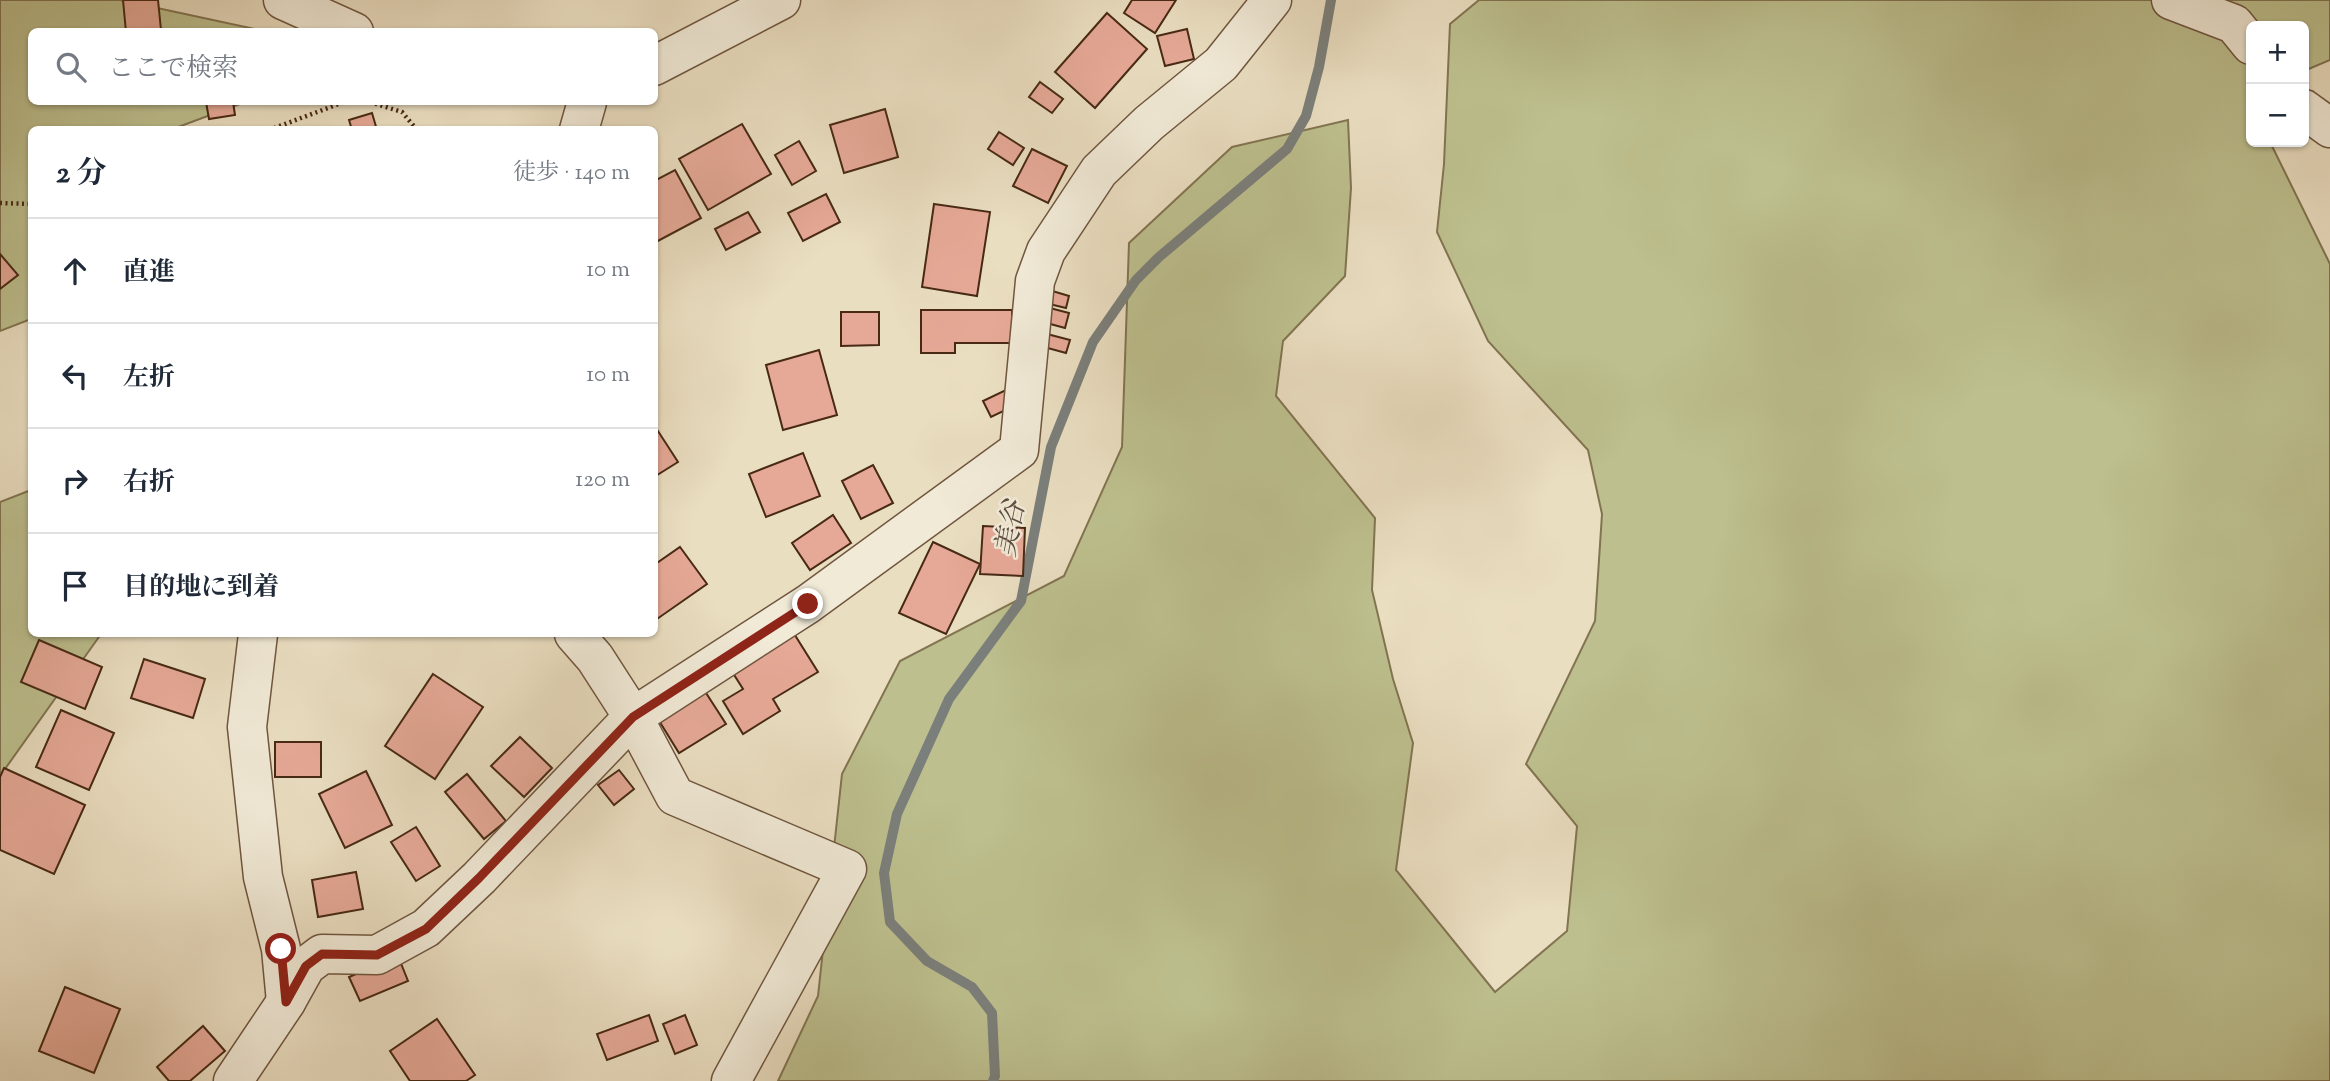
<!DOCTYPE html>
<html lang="ja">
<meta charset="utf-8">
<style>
body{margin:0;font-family:"Sorts Mill Goudy","Noto Serif JP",serif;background:#f2f2f3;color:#1f2937}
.controls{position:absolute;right:21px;top:21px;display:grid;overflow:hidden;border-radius:10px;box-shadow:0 2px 5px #0004}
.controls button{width:63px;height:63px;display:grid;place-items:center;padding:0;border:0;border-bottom:2px solid #e0e1e3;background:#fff;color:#1f2937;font:35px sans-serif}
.stop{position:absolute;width:21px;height:21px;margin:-16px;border:5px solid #8f2418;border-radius:50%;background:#fff}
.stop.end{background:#8f2418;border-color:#fff;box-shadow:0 2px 7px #0008}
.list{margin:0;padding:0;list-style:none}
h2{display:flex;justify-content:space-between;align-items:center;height:91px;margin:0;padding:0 28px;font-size:30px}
h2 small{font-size:23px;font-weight:400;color:#747a83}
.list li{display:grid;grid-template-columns:46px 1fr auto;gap:21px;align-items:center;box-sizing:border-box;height:105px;padding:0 28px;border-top:2px solid #e0e1e3}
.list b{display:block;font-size:26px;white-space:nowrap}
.list em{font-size:23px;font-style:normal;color:#747a83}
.icon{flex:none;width:38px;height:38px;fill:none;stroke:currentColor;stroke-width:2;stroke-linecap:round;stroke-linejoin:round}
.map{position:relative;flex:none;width:2330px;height:1081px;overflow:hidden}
.search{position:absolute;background:#fff;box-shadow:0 2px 5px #0004;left:28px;top:28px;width:630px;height:77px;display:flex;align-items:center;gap:18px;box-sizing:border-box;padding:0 24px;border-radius:10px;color:#747a83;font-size:26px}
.panel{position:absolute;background:#fff;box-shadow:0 2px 5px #0004;left:28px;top:126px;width:630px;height:511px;border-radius:10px}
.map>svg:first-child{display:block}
.green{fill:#bdbf8e;stroke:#827451;stroke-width:2}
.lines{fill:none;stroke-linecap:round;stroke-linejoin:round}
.stream{stroke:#7b7f7b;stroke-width:10}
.building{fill:#e6a997;stroke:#472914;stroke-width:2}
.minor-casing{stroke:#70563f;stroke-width:41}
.path{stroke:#472914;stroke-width:4.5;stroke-dasharray:2 3.5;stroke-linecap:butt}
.minor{stroke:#f1ead7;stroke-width:38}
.route{stroke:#8f2418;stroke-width:9}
.labels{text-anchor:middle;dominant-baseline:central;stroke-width:5;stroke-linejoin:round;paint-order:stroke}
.water-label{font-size:28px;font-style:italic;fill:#5d4d3f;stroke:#f1ead7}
</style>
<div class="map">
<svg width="2330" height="1081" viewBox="0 0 2330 1081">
<rect width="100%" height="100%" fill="#eadec1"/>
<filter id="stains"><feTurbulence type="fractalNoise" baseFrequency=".00286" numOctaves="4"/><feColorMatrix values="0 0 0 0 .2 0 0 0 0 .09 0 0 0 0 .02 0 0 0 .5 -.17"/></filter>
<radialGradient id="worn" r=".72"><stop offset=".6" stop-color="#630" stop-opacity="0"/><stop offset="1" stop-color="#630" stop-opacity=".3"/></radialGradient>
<!-- green -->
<g class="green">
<polygon points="0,0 120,0 264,31 32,32 32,102 245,102 173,129 32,130 31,319 0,331"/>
<polygon points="1479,0 2330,0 2330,60 2304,71 2304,26 2251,26 2251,92 2247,94 2251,104 2251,142 2270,142 2330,264 2330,1081 778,1081 818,996 842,774 900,661 1064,576 1122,447 1129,243 1232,147 1348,120 1351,188 1345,276 1283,341 1276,396 1375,518 1372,590 1393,679 1413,743 1396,870 1495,992 1567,931 1577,826 1526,764 1595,621 1602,514 1588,450 1488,341 1437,232 1444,164 1450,24"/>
<polygon points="31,490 32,634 101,634 0,776 0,502"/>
</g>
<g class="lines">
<!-- stream -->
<polyline class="stream" points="993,1081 995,1076 992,1013 972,987 927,961 890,922 884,873 897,814 949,699 1021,601 1051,447 1093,342 1136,280 1159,257 1287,149 1306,116 1319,67 1331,0"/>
</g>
<!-- building -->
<g class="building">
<polygon points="123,0 158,0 161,30 126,32"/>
<polygon points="1132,0 1176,0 1155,33 1124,13"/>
<polygon points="1107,13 1147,49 1095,108 1055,72"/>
<polygon points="1187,29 1194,59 1165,66 1157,36"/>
<polygon points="1040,82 1063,99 1052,113 1029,97"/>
<polygon points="206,102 233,102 235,115 209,119"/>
<polygon points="885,109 898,157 844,173 830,125"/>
<polygon points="372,113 377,130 352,130 349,120"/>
<polygon points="742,124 771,174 708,210 679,159"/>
<polygon points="999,132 1024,148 1013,165 988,149"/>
<polygon points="799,141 816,171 792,185 775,155"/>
<polygon points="1032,149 1067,166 1048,203 1013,186"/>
<polygon points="675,170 701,218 654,243 654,181"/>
<polygon points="826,194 840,222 803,241 788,213"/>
<polygon points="934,204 990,212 977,296 922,287"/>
<polygon points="748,212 760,232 726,250 715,229"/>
<polygon points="0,254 18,275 0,289"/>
<polygon points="1049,290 1069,296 1066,308 1045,303"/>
<polygon points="1046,307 1069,313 1065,328 1043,322"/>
<polygon points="921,310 1012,310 1012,343 955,343 955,353 921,353"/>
<polygon points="841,312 879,312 879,345 841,346"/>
<polygon points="1047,334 1070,340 1066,353 1044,347"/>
<polygon points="819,350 837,415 783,430 766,365"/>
<polygon points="1008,389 1016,405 991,417 983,401"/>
<polygon points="656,428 678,462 654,477 654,429"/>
<polygon points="803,453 820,496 766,517 749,474"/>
<polygon points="873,465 893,503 861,519 842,481"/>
<polygon points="833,515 851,543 810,570 792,543"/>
<polygon points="983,526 1025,528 1023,576 980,574"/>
<polygon points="933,542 980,564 946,634 899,613"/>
<polygon points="680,547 707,584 657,619 654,615 654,565"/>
<polygon points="793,632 818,672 773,699 780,711 743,734 723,701 743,689 731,670"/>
<polygon points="39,640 102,667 85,709 21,682"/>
<polygon points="144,659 205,679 193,718 131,698"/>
<polygon points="433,674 483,707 435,779 385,746"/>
<polygon points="699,682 726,724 679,753 653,711"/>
<polygon points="61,710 114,733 89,790 36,767"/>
<polygon points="520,737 552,768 524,797 491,766"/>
<rect x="275" y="742" width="46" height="35"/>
<polygon points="4,768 85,805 54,874 0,850 0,777"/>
<polygon points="619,770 634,789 614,805 598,785"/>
<polygon points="366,771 392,825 345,848 319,794"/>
<polygon points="467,774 506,821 484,839 445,792"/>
<polygon points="416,827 440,866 416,881 391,842"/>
<polygon points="356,872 363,909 318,917 312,880"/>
<polygon points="398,956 408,981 360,1001 349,977"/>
<polygon points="65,987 120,1009 94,1073 39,1051"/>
<polygon points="649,1015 658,1041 607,1060 597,1034"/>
<polygon points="685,1015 697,1045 675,1054 663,1024"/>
<polygon points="437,1019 475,1075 466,1081 410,1081 390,1051"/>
<polygon points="203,1026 225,1051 190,1081 169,1081 157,1067"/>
</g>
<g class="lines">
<defs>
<g id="minor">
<polyline points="283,0 354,32"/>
<polyline points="2171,0 2234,24 2251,45"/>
<polyline points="654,66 781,0"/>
<polyline points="2304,109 2330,128"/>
<polyline points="579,130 587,102"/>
<polyline points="258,634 247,727 263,877 281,949 286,1002"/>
<polyline points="574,634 595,658 633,717 675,796 847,869 731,1081"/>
<polyline points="233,1081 286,1002 306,966 322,954 377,955 426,928 479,878 633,717 808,604 1019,450 1035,281 1046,251 1099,171 1149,123 1221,64 1272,0"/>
</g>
</defs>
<!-- minor casing -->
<use href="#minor" class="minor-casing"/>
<!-- path -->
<g class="path">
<polyline points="370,102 402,112 417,130"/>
<polyline points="269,130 344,102"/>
<polyline points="0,203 32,204"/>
</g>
<!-- minor -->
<use href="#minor" class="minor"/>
</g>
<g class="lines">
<!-- route -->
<polyline class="route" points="281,949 286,1002 306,966 322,954 377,955 426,929 479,878 633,717 808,604"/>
</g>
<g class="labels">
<!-- water labels -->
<g class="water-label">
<text transform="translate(1012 529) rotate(-79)">美谷</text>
</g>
</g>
<rect width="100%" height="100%" filter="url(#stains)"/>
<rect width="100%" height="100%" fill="url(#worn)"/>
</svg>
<div class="controls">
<button>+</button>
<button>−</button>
</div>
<div class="stop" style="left:281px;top:949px"></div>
<div class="stop end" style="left:808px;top:604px"></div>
<div class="search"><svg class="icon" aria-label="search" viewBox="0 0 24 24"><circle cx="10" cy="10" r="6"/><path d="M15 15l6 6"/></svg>ここで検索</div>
<section class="panel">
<h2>2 分<small>徒歩 · 140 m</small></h2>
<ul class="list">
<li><svg class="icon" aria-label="ahead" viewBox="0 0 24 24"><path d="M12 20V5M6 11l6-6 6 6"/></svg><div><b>直進</b></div><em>10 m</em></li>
<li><svg class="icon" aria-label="left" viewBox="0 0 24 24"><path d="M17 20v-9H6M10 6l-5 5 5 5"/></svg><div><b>左折</b></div><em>10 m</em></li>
<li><svg class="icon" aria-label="right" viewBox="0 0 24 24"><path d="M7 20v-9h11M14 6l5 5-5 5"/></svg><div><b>右折</b></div><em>120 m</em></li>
<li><svg class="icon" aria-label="arrive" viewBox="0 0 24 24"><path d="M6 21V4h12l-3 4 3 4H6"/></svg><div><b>目的地に到着</b></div></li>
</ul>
</section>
</div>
